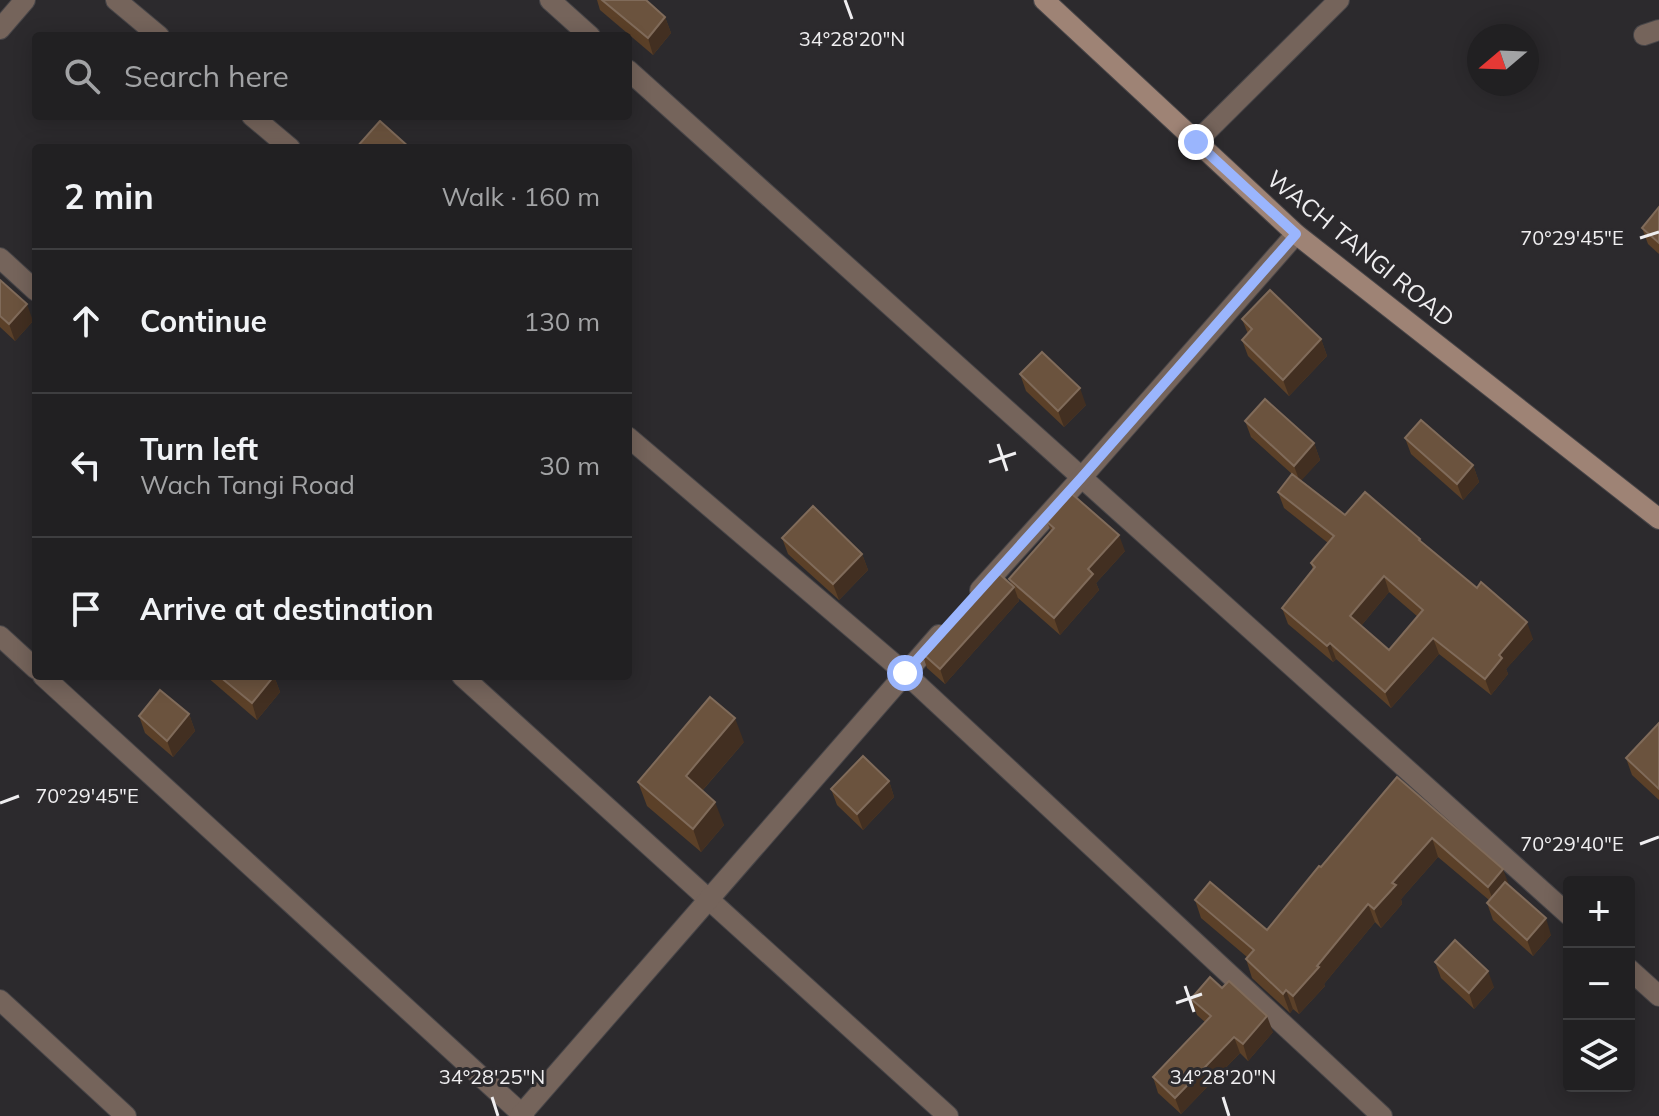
<!DOCTYPE html>
<meta charset="utf-8">
<style>
body{margin:0;font-family:Mulish,sans-serif;background:#29282a;color:#f1f3f6}
.controls{position:absolute;right:24px;bottom:24px;display:grid;overflow:hidden;border-radius:8px;box-shadow:0 4px 20px #0003}
.controls button{width:72px;height:72px;display:grid;place-items:center;padding:0;border:0;border-bottom:2px solid #3e3e40;background:#212022;color:#f1f3f6;font:40px sans-serif}
.compass{position:absolute;left:1467px;top:24px;width:72px;height:72px;border-radius:50%;background:#212022;box-shadow:0 4px 20px #0003;rotate:251deg}
.stop{position:absolute;width:24px;height:24px;margin:-18px;border:6px solid #9ab5fd;border-radius:50%;background:#fff}
.stop.end{background:#9ab5fd;border-color:#fff;box-shadow:0 2px 8px #0008}
.list{margin:0;padding:0;list-style:none}
h2{display:flex;justify-content:space-between;align-items:center;height:104px;margin:0;padding:0 32px;font-size:34px}
h2 small{font-size:26px;font-weight:400;color:#a2a3a5}
.list li{display:grid;grid-template-columns:52px 1fr auto;gap:24px;align-items:center;box-sizing:border-box;height:144px;padding:0 32px;border-top:2px solid #3e3e40}
.list b{display:block;font-size:30px;white-space:nowrap}
.list p{margin:0;font-size:26px;white-space:nowrap;color:#a2a3a5}
.list em{font-size:26px;font-style:normal;color:#a2a3a5}
.icon{flex:none;width:44px;height:44px;fill:none;stroke:currentColor;stroke-width:2;stroke-linecap:round;stroke-linejoin:round}
.map{position:relative;flex:none;width:1659px;height:1116px;overflow:hidden}
.search{position:absolute;background:#212022;box-shadow:0 4px 20px #0003;left:32px;top:32px;width:600px;height:88px;display:flex;align-items:center;gap:20px;box-sizing:border-box;padding:0 28px;border-radius:8px;color:#a2a3a5;font-size:30px}
.panel{position:absolute;background:#212022;box-shadow:0 4px 20px #0003;left:32px;top:144px;width:600px;height:536px;border-radius:8px}
.map>svg:first-child{display:block}
.lines{fill:none;stroke-linecap:round;stroke-linejoin:round}
.minor-casing{stroke:#474548;stroke-width:22}
.secondary-casing{stroke:#474548;stroke-width:22}
.minor{stroke:#75645b;stroke-width:20}
.secondary{stroke:#9e8375;stroke-width:20}
.wall{fill:#5b4028;fill-rule:evenodd}
.shaded-wall{fill:#422f21}
.building{fill:#6b533e;stroke:#806b5a;stroke-width:2;fill-rule:evenodd}
.route{stroke:#9ab5fd;stroke-width:10}
.ticks{fill:none;stroke:#efeef0;stroke-width:3}
.labels{text-anchor:middle;dominant-baseline:central;stroke-width:6;stroke-linejoin:round;paint-order:stroke}
.street-label{font-size:24px;fill:#efeef0;stroke:#2c2a2d}
.ticks-label{font-size:20px;text-anchor:middle;fill:#efeef0;stroke:#2c2a2d;stroke-width:6;stroke-linejoin:round;paint-order:stroke}
</style>
<div class="map">
<svg width="1659" height="1116" viewBox="0 0 1659 1116">
<rect width="100%" height="100%" fill="#2c2a2d"/>
<g class="lines">
<defs>
<g id="minor">
<polyline points="116,0 159,36"/>
<polyline points="550,0 590,36"/>
<polyline points="0,29 25,0"/>
<polyline points="1644,35 1659,30"/>
<polyline points="628,70 1569,915"/>
<polyline points="252,116 290,148"/>
<polyline points="1196,142 1339,0"/>
<polyline points="0,258 36,291"/>
<polyline points="628,437 905,673 1382,1116"/>
<polyline points="980,590 1082,477 1296,234"/>
<polyline points="0,636 36,669"/>
<polyline points="43,676 524,1116"/>
<polyline points="462,676 948,1116"/>
<polyline points="1629,969 1659,996"/>
<polyline points="0,1000 126,1116"/>
<polyline points="520,1116 939,635"/>
</g>
<polyline id="secondary" points="1044,0 1296,234 1659,519"/>
</defs>
<!-- minor casing -->
<use href="#minor" class="minor-casing"/>
<!-- secondary casing -->
<use href="#secondary" class="secondary-casing"/>
<!-- minor -->
<use href="#minor" class="minor"/>
<!-- secondary -->
<use href="#secondary" class="secondary"/>
</g>
<!-- wall -->
<g class="wall">
<polygon points="597,0 646,0 665,17 671,33 653,55 600,10"/>
<polygon points="1659,207 1659,254 1648,244 1642,228"/>
<polygon points="0,280 33,321 15,341 0,327"/>
<polygon points="1242,319 1321,339 1327,356 1289,396 1248,356 1242,340 1248,334"/>
<polygon points="1020,374 1086,405 1064,427 1026,391"/>
<path d="M1245,421L1314,443L1320,460L1301,480L1345,515L1420,539L1421,542L1533,639L1506,669L1508,674L1491,695L1439,654L1391,708L1336,659L1333,662L1288,624L1282,608L1313,570L1311,563L1328,543L1284,508L1278,492L1292,474L1251,437ZM1389,592L1418,617L1389,650L1361,626Z"/>
<polygon points="1405,438 1473,465 1479,482 1463,500 1411,454"/>
<polygon points="1047,522 1125,551 1096,583 1099,590 1060,635 1018,598 1019,601 945,684 927,668 922,653 1011,584 1009,579 1051,531"/>
<polygon points="782,538 862,554 868,570 839,600 788,554"/>
<polygon points="206,676 274,676 280,692 257,720"/>
<polygon points="189,714 195,731 173,757 145,733 139,716"/>
<polygon points="1659,723 1659,800 1632,775 1626,758"/>
<polygon points="744,742 702,791 724,825 701,852 647,806 638,782"/>
<polygon points="1397,777 1510,886 1551,935 1533,956 1493,920 1487,903 1489,900 1438,857 1401,899 1402,904 1381,928 1375,922 1324,984 1325,986 1299,1014 1293,1009 1290,1013 1252,978 1246,959 1247,957 1201,918 1195,900 1267,930"/>
<polygon points="889,781 894,797 863,830 837,805 831,789"/>
<polygon points="1435,962 1494,987 1474,1009 1441,978"/>
<polygon points="1191,999 1273,1032 1248,1061 1240,1053 1181,1114 1158,1093 1153,1077 1205,1022 1197,1015"/>
</g>
<!-- shaded-wall -->
<g class="shaded-wall">
<polygon points="665,17 671,33 653,55 648,38"/>
<polygon points="27,304 33,321 15,341 9,324"/>
<polygon points="1321,339 1327,356 1289,396 1283,380"/>
<polygon points="1080,388 1086,405 1064,427 1058,411"/>
<polygon points="1314,443 1320,460 1300,482 1294,466"/>
<polygon points="1473,465 1479,482 1463,500 1457,484"/>
<polygon points="1119,535 1125,551 1096,583 1099,590 1060,635 1054,618 1088,569"/>
<polygon points="862,554 868,570 839,600 833,584"/>
<polygon points="1384,576 1389,592 1356,632 1350,616"/>
<polygon points="1014,587 1019,601 945,684 940,669"/>
<polygon points="1527,622 1533,639 1506,669 1508,674 1491,695 1485,679 1499,655"/>
<polygon points="1433,638 1439,654 1391,708 1385,692"/>
<polygon points="1330,643 1336,659 1333,662 1327,646"/>
<polygon points="274,676 280,692 257,720 252,703"/>
<polygon points="189,714 195,731 173,757 167,741"/>
<polygon points="735,718 744,742 694,800 686,776"/>
<polygon points="889,781 894,797 863,830 857,814"/>
<polygon points="715,802 724,825 701,852 693,829"/>
<polygon points="1432,838 1438,857 1401,899 1402,904 1381,928 1374,909 1392,883"/>
<polygon points="1503,869 1510,888 1495,905 1488,887"/>
<polygon points="1368,904 1375,922 1324,984 1325,986 1299,1014 1293,996"/>
<polygon points="1546,918 1551,935 1533,956 1527,940"/>
<polygon points="1488,971 1494,987 1474,1009 1469,993"/>
<polygon points="1286,990 1293,1009 1290,1013 1283,994"/>
<polygon points="1267,1016 1273,1032 1248,1061 1243,1044"/>
<polygon points="1234,1037 1240,1053 1181,1114 1175,1098"/>
</g>
<!-- building -->
<g class="building">
<polygon points="602,0 646,0 665,17 648,38"/>
<polygon points="380,121 410,148 356,148"/>
<polygon points="1659,207 1659,243 1642,228"/>
<polygon points="0,280 27,304 9,324 0,316"/>
<polygon points="1270,290 1321,339 1283,380 1242,340 1252,329 1242,319"/>
<polygon points="1042,352 1080,388 1058,411 1020,374"/>
<polygon points="1265,399 1314,443 1294,466 1245,421"/>
<polygon points="1421,420 1473,465 1457,484 1405,438"/>
<path d="M1292,474L1345,515L1365,492L1420,539L1419,540L1477,588L1481,582L1527,622L1499,655L1502,658L1485,679L1433,638L1385,692L1330,643L1327,646L1282,608L1315,567L1311,563L1334,536L1278,492ZM1384,576L1423,610L1389,650L1350,616Z"/>
<polygon points="1072,494 1119,535 1088,569 1093,574 1054,618 1009,579 1054,528 1047,522"/>
<polygon points="813,506 862,554 833,584 782,538"/>
<polygon points="996,571 1014,587 940,669 922,653"/>
<polygon points="219,676 274,676 252,703"/>
<polygon points="160,690 189,714 167,741 139,716"/>
<polygon points="710,697 735,718 686,776 715,802 693,829 638,782"/>
<polygon points="1659,723 1659,789 1626,758"/>
<polygon points="863,756 889,781 857,814 831,789"/>
<polygon points="1397,777 1503,869 1488,887 1432,838 1392,883 1396,885 1374,909 1368,904 1317,966 1319,967 1293,996 1286,990 1283,994 1246,959 1254,950 1195,900 1210,882 1267,930 1319,866 1321,867"/>
<polygon points="1505,882 1546,918 1527,940 1487,903"/>
<polygon points="1455,940 1488,971 1469,993 1435,962"/>
<polygon points="1210,977 1222,988 1229,981 1267,1016 1243,1044 1234,1037 1175,1098 1153,1077 1211,1016 1191,999"/>
</g>
<g class="lines">
<!-- route -->
<polyline class="route" points="905,673 1082,477 1296,234 1196,142"/>
</g>
<!-- ticks -->
<path class="ticks" d="M845,0L852,19M1640,238L1659,232M998,444L1007,471M989,462L1016,453M0,803L19,796M1640,844L1659,837M1185,986L1194,1012M1176,1003L1202,994M492,1097L498,1116M1223,1097L1229,1116"/>
<g class="labels">
<!-- street labels -->
<g class="street-label">
<text transform="translate(1361 248) rotate(39)">WACH TANGI ROAD</text>
</g>
</g>
<g class="ticks-label">
<text x="852" y="46">34°28'20"N</text>
<text x="1572" y="245">70°29'45"E</text>
<text x="87" y="803">70°29'45"E</text>
<text x="1572" y="851">70°29'40"E</text>
<text x="492" y="1084">34°28'25"N</text>
<text x="1223" y="1084">34°28'20"N</text>
</g>
</svg>
<div class="controls">
<button>+</button>
<button>−</button>
<button><svg class="icon" aria-label="layers" viewBox="0 0 24 24"><path d="M12 4l9 5-9 5-9-5zM3 14l9 5 9-5"/></svg></button>
</div>
<svg class="compass" viewBox="-18 -18 36 36"><path d="M0-13l5 13h-10z" fill="#e53935"/><path d="M0 13l5-13h-10z" fill="#a2a3a5"/></svg>
<div class="stop" style="left:905px;top:673px"></div>
<div class="stop end" style="left:1196px;top:142px"></div>
<div class="search"><svg class="icon" aria-label="search" viewBox="0 0 24 24"><circle cx="10" cy="10" r="6"/><path d="M15 15l6 6"/></svg>Search here</div>
<section class="panel">
<h2>2 min<small>Walk · 160 m</small></h2>
<ul class="list">
<li><svg class="icon" aria-label="ahead" viewBox="0 0 24 24"><path d="M12 20V5M6 11l6-6 6 6"/></svg><div><b>Continue</b></div><em>130 m</em></li>
<li><svg class="icon" aria-label="left" viewBox="0 0 24 24"><path d="M17 20v-9H6M10 6l-5 5 5 5"/></svg><div><b>Turn left</b><p>Wach Tangi Road</p></div><em>30 m</em></li>
<li><svg class="icon" aria-label="arrive" viewBox="0 0 24 24"><path d="M6 21V4h12l-3 4 3 4H6"/></svg><div><b>Arrive at destination</b></div></li>
</ul>
</section>
</div>
